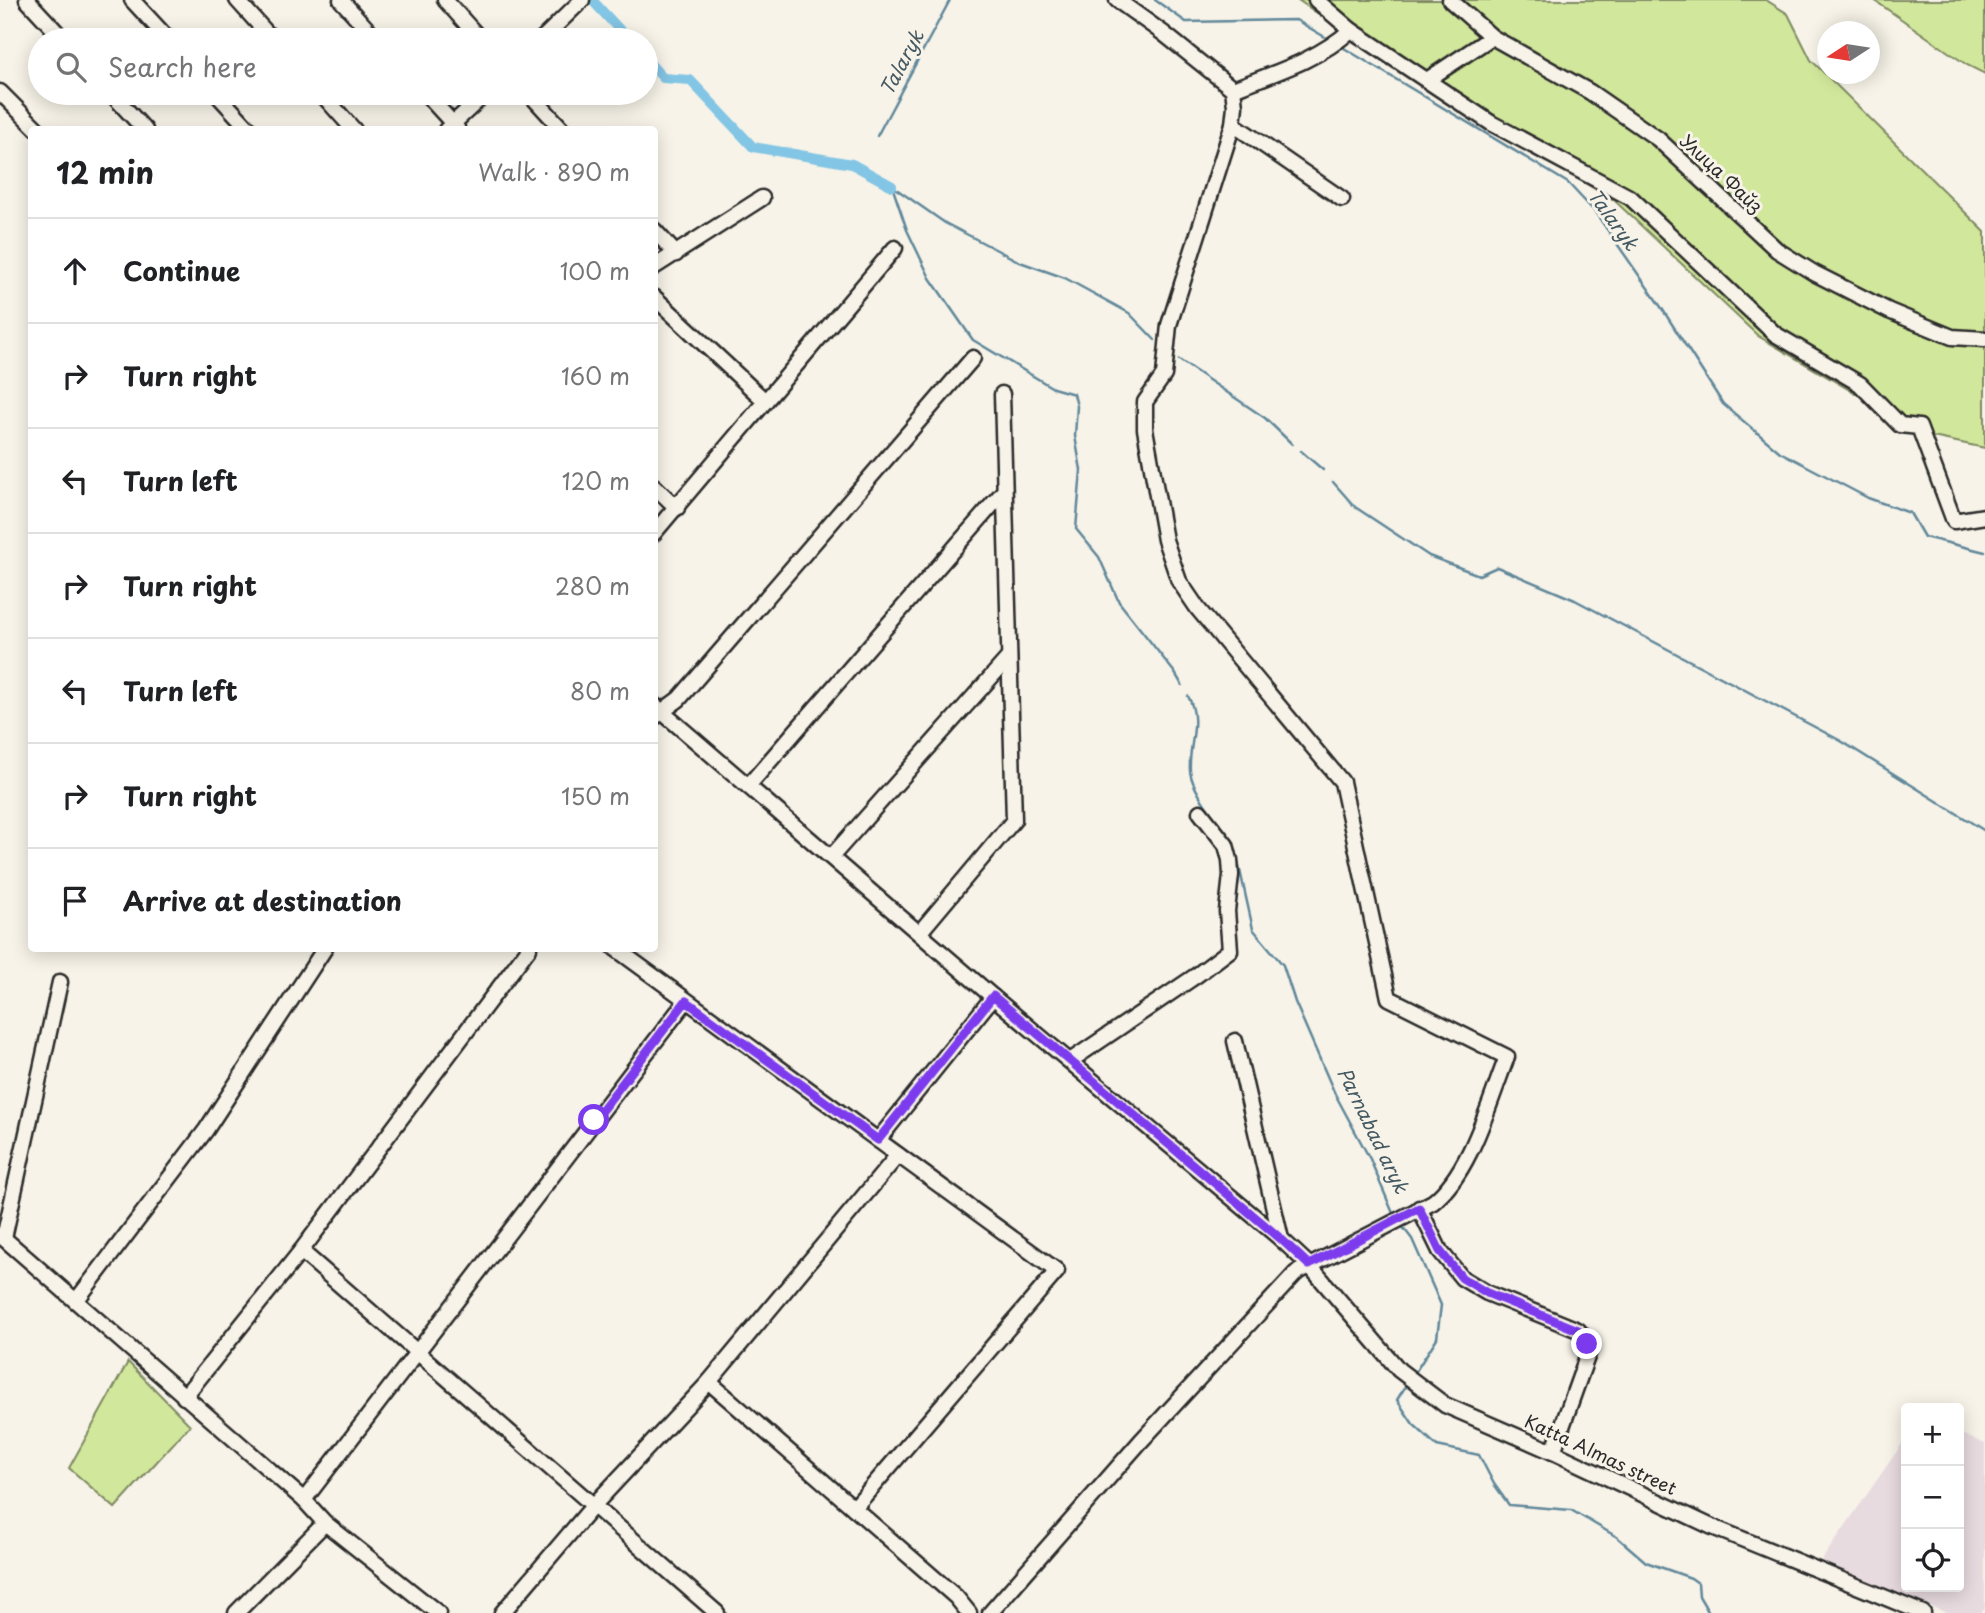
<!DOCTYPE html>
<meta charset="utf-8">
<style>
body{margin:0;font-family:"Playpen Sans",sans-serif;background:#f6f6f6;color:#202124}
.controls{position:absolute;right:21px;bottom:21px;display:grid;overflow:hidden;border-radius:7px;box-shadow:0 4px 18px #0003}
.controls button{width:63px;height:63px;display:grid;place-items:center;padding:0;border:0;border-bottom:2px solid #e0e0e0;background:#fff;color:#202124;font:35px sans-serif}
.compass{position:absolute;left:1817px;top:21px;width:63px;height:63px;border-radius:50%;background:#fff;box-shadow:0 4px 18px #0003;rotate:258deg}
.stop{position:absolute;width:21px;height:21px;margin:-16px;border:5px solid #7c3aed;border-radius:50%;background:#fff}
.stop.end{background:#7c3aed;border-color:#fff;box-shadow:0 2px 7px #0008}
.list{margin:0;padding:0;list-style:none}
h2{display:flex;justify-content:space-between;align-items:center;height:91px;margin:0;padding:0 28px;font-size:30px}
h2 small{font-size:23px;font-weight:400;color:#757577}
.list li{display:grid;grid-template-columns:46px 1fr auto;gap:21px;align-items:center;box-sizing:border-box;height:105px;padding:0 28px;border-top:2px solid #e0e0e0}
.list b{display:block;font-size:26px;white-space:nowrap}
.list em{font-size:23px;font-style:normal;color:#757577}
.icon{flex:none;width:38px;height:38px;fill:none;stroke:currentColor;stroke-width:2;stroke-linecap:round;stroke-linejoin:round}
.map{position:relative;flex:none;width:1985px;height:1613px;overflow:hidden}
.search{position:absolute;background:#fff;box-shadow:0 4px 18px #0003;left:28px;top:28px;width:630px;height:77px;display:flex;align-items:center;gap:18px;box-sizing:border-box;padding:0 24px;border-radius:38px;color:#757577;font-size:26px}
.panel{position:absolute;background:#fff;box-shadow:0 4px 18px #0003;left:28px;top:126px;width:630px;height:826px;border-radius:7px}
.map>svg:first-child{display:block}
.built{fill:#e8dbe0}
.green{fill:#d1e79b;stroke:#7e8963;stroke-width:2}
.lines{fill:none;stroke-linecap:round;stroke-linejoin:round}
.stream{stroke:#60879a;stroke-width:2.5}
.canal{stroke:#83c5e4;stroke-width:10}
.minor-casing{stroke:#2b2b2b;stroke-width:19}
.minor{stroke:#f7f3e8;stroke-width:14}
.route{stroke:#7c3aed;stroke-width:9}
.labels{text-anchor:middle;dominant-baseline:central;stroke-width:6;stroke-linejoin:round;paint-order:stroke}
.street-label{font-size:18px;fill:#2b2b2b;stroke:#f7f3e8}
.water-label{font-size:19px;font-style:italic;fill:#455962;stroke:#f7f3e8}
</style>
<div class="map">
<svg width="1985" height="1613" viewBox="0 0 1985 1613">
<rect width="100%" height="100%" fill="#f7f3e8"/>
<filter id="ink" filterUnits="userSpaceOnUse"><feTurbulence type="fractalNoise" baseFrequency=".0143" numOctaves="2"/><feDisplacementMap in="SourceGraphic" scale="14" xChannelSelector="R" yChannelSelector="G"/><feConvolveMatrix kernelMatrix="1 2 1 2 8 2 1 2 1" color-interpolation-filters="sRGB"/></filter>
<g filter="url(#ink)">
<!-- built -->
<polygon class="built" points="1959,1433 1985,1444 1985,1607 1981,1613 1947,1613 1821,1561 1906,1438 1906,1587 1959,1587"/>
<!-- green -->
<g class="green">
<polygon points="1298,0 1766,0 1788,14 1811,60 1985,232 1985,448 1928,436 1758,336 1615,201 1427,89"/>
<polygon points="1874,0 1985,0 1985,74 1967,65"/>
<polygon points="128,1362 190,1425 115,1508 69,1468"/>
</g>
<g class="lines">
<!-- stream -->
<g class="stream">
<polyline points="1155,0 1186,22 1296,20 1330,40"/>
<polyline points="1339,45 1568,183 1595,212 1661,307 1723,404 1780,452 1868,498 1910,513 1924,537 1985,552"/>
<polyline points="877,136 950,0"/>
<polyline points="892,186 907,230 930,278 973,340 1053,388 1074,394 1077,406 1075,436 1081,470 1076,529 1099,557 1119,602 1175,673 1182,685"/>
<polyline points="892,186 945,223 1020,262 1065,278 1129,313 1155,340"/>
<polyline points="1179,360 1265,418 1292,444"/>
<polyline points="1301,451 1323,470"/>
<polyline points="1333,482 1355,507 1429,556 1479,575 1497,567 1575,600 1841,741 1985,831"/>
<path d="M1188,696C1202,722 1188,744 1190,771C1192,789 1212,814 1222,829"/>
<polyline points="1232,843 1235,848 1253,929 1283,965 1295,1002 1335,1094 1370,1159 1395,1218"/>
<polyline points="1402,1226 1412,1239 1441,1305 1437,1338 1414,1374"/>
<polyline points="1408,1382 1397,1400 1413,1424 1437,1446 1479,1455 1494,1484 1509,1505 1571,1510 1617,1537 1646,1562 1691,1578 1698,1583 1699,1596 1709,1613"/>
</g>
<!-- canal -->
<g class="canal">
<polyline points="592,0 629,40"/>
<polyline points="646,59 663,78 690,80 753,147 852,164 892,186"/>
</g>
<defs>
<g id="minor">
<polyline points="27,0 64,40"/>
<polyline points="132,0 169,40"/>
<polyline points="237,0 273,40"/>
<polyline points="341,0 377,40"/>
<polyline points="445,0 481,40"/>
<path d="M1117,0L1163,33L1233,89C1274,73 1318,60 1351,30"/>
<polyline points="1316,0 1351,30 1491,123 1631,198 1775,334 1860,384 1900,425 1919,427 1954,521 1985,516"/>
<polyline points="1450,0 1492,37 1590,92 1658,139 1777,250 1814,273 1889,311 1952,337 1985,339"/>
<polyline points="541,40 582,0"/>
<polyline points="1427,80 1492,37"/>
<polyline points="0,92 38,130"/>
<polyline points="111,93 145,130"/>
<polyline points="216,93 250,130"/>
<polyline points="321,93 354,130"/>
<polyline points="425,93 457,128"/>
<polyline points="529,93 563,130"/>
<polyline points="1233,124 1342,199"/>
<polyline points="446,130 486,93"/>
<polyline points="654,230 676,254"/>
<polyline points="654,267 762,198"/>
<polyline points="654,297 765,401"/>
<polyline points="654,486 677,508"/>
<polyline points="654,533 895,248"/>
<polyline points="654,705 993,997 1281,1239 1309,1265 1399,1370 1445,1405 1553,1452 1710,1526 1923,1613"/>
<polyline points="656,716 679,699 973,358"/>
<polyline points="748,786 1004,491"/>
<polyline points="832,856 1009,657"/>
<polyline points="920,932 1014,820 1002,394"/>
<polyline points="615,948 1057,1271 854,1508"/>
<polyline points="1235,1041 1281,1239"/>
<polyline points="1070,1061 1197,975 1230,950 1227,911 1231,875 1230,860 1226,845 1200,812"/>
<polyline points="878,1140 993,997"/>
<polyline points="1419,1208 1440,1251 1462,1278 1487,1293 1578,1330 1586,1340 1588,1354 1553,1452"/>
<polyline points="0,1235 304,1500 325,1523 438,1613"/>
<polyline points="4,1238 60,982"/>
<polyline points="301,1251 717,1613"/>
<polyline points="76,1301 206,1130 325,948"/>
<polyline points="709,1382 956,1597 969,1613"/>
<polyline points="184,1397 301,1251 529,948"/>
<polyline points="304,1500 686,1001"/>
<polyline points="236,1613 325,1523"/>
<polyline points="502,1613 594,1505 709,1382 898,1155"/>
<path d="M990,1613L1140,1442L1296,1273L1433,1202C1471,1172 1489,1102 1507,1057L1389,998L1342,782L1198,609L1179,581L1165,540L1145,429V402L1164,375L1169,325L1233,124L1235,106L1233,89"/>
</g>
</defs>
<!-- minor casing -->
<use href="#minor" class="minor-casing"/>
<!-- minor -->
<use href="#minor" class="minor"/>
</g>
</g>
<g class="lines" filter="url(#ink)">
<!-- route -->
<polyline class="route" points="594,1120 686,1001 878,1140 993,996 1281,1239 1309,1265 1419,1208 1440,1251 1462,1278 1487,1293 1578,1330 1587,1344"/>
</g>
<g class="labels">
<!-- street labels -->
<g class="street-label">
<text transform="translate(1722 173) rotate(43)">Улица Файз</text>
<text transform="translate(1601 1454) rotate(25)">Katta Almas street</text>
</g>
<!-- water labels -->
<g class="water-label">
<text transform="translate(901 62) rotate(-62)">Talaryk</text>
<text transform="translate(1614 219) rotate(54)">Talaryk</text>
<text transform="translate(1374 1130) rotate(64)">Parnabad aryk</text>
</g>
</g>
</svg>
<div class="controls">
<button>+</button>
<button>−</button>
<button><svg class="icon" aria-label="locate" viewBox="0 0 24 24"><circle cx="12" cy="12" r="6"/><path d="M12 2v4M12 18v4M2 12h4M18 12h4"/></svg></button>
</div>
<svg class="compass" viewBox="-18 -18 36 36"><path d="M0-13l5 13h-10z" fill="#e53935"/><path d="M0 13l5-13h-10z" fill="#757577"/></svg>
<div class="stop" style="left:594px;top:1120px"></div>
<div class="stop end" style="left:1587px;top:1344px"></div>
<div class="search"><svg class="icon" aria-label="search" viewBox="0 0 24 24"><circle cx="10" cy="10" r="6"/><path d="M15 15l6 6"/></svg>Search here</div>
<section class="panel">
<h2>12 min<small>Walk · 890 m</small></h2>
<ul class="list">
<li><svg class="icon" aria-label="ahead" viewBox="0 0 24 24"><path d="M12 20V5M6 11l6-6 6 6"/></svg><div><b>Continue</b></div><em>100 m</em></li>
<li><svg class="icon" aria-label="right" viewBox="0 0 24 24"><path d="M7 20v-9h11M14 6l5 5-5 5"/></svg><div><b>Turn right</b></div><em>160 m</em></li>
<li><svg class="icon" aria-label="left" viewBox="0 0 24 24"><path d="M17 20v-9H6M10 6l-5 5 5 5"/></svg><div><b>Turn left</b></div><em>120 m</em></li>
<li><svg class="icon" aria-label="right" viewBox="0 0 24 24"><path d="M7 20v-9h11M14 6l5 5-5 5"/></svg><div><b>Turn right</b></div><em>280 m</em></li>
<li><svg class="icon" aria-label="left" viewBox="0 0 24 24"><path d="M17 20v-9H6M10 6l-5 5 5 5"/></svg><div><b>Turn left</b></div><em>80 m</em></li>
<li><svg class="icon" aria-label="right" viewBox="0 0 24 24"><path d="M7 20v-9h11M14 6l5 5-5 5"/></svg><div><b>Turn right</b></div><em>150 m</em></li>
<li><svg class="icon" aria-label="arrive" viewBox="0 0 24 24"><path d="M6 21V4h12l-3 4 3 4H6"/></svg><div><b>Arrive at destination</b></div></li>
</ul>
</section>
</div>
